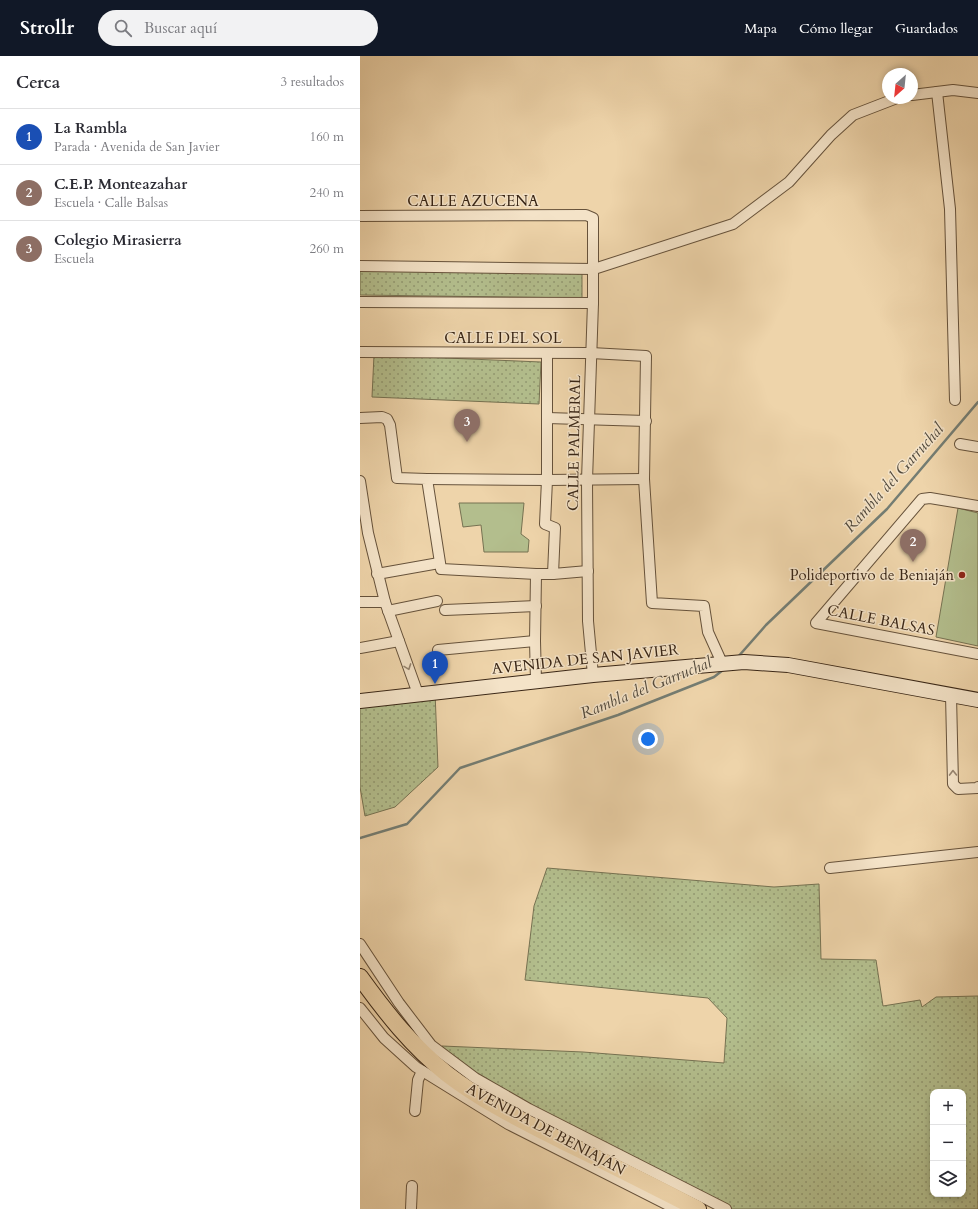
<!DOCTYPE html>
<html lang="es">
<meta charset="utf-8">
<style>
body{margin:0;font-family:Cardo,serif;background:#f2f2f3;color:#2b2b33}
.controls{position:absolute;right:12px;bottom:12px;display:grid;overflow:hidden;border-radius:8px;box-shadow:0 2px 6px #0003}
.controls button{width:36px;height:36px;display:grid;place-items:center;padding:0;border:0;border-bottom:1px solid #e1e1e2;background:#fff;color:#2b2b33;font:20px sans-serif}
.compass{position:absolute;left:522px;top:12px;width:36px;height:36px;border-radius:50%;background:#fff;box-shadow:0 2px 6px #0003;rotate:207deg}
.you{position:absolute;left:288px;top:683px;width:14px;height:14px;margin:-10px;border:3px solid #fff;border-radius:50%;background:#1a73e8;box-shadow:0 0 0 6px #1a73e833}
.badge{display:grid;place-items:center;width:26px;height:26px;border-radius:50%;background:#111827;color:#fff;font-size:13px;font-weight:700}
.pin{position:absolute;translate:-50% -33px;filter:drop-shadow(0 1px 2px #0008)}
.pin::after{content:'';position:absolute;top:21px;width:14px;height:12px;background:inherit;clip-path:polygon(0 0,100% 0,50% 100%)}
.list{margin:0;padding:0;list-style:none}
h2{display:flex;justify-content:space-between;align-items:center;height:52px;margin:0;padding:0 16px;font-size:17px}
h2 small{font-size:13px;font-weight:400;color:#7c7c81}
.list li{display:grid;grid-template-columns:26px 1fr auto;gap:12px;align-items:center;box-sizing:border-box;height:56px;padding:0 16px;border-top:1px solid #e1e1e2}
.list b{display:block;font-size:15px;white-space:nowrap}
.list p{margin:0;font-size:13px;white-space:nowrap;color:#7c7c81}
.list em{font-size:13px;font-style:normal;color:#7c7c81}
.icon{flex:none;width:22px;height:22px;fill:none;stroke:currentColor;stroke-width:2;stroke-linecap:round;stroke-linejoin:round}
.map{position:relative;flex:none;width:618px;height:1153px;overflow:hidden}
header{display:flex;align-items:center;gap:24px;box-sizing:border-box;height:56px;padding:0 20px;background:#111827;color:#fff}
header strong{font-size:19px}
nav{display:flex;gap:22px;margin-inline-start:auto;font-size:14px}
.search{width:280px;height:36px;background:#f2f2f3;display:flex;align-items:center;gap:10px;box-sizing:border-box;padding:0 14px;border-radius:22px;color:#7c7c81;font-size:15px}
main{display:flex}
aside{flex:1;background:#fff}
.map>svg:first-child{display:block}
.grass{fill:url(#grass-dots);stroke:#767252;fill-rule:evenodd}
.garden{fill:#b3be8d;stroke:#767252}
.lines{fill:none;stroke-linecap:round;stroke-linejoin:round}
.stream{stroke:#747d73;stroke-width:2.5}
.street-casing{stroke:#66523b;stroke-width:12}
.secondary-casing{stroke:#392616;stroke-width:16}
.primary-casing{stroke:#392616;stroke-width:18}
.street{stroke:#f4e3c8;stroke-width:10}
.secondary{stroke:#f4e3c8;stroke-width:14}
.primary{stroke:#eed4aa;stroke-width:16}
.oneway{stroke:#96846f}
.poi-dot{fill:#8f2418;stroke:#f4e3c8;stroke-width:1.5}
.labels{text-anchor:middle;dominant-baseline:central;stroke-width:3;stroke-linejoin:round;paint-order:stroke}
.street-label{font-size:15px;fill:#392616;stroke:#f4e3c8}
.poi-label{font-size:15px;fill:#392616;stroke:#f4e3c8;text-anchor:end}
.water-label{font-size:16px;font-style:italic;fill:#524a3d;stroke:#f4e3c8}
</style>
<header>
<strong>Strollr</strong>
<div class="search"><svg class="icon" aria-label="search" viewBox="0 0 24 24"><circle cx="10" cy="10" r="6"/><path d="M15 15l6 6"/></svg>Buscar aquí</div>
<nav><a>Mapa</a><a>Cómo llegar</a><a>Guardados</a></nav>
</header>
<main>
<aside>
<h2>Cerca<small>3 resultados</small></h2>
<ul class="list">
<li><span class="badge" style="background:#1a4fb4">1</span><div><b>La Rambla</b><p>Parada · Avenida de San Javier</p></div><em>160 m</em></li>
<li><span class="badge" style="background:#8d6e63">2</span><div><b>C.E.P. Monteazahar</b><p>Escuela · Calle Balsas</p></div><em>240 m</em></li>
<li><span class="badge" style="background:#8d6e63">3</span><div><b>Colegio Mirasierra</b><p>Escuela</p></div><em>260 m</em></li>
</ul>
</aside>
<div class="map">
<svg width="618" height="1153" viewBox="0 0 618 1153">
<defs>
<pattern id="grass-dots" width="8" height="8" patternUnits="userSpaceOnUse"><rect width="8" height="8" fill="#b3be8d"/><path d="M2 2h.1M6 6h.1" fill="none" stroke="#939a72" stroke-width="1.8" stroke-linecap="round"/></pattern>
</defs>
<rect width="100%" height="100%" fill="#eed4aa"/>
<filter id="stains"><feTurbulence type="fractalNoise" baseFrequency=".005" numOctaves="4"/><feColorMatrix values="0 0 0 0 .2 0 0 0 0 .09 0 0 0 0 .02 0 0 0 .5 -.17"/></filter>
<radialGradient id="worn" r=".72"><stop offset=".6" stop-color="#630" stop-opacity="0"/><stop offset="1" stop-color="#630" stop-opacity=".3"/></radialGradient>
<!-- grass -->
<g class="grass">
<polygon points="0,213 222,216 222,242 0,239"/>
<polygon points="14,299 181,306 179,348 12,341"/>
<polygon points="75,636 78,711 35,751 5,760 0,731 0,645"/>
<path d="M187,812L414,831L459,828L461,903L516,904L523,950L560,944L562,951L576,941L618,940V1153H366L169,1053L85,999L82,990L223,996L364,1007L367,962L348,942L165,924L174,850ZM573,1036H603V1138H573Z"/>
</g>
<!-- garden -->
<g class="garden">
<polygon points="99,447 164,447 161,478 169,484 168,496 124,496 121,469 103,471"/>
<polygon points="598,452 618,457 618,590 576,581"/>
</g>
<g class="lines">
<!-- stream -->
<g class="stream">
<polyline points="377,602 406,569 527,453 618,346"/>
<polyline points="0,782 47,768 100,712 258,659 354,621 363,614"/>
</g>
<defs>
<g id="street">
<polyline points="577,36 590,153 595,344"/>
<polyline points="552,39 593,34 618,37"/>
<polyline points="0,160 226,159 233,162 233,247 227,424 228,565 233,619"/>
<polyline points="0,210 234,213 373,168 429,126 471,79 493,59 537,42"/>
<polyline points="0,246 233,247"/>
<polyline points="0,296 231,297 286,300 284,423 292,547 344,550 348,576 362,607"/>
<polyline points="0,362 22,361 27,363 30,369 37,422 67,423 81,513 176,518"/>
<polyline points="187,362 286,365"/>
<polyline points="600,388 618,391"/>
<polyline points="67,423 187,424 187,297"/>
<polyline points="0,425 8,477 25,546 58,638"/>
<polyline points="618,450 570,442 562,443 456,567 618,598"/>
<polyline points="17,518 79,507"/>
<polyline points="193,518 228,515"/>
<polyline points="0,546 25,546"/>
<polyline points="85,554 176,550"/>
<polyline points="28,555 77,545"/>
<polyline points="0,592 39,585"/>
<polyline points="78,594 175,585"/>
<polyline points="176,625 175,585 176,518 193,518 195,472 185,468 187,424 284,423"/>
<polyline points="591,639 593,728 598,733 617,732 618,731"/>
<polyline points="470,812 618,796"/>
<polyline points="0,888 39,947 71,989 115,1022 169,1053 366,1153"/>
<polyline points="0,952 24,982 56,1011 148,1068 316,1153"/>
<polyline points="55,1055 58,1024 62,1015"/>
<polyline points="51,1153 52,1130"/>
</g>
<polyline id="secondary" points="0,645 233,619 384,606 428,609 618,644"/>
<path id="primary" d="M0,921C26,957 52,990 87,1018C122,1045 163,1065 202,1085C248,1107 293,1130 338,1153"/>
</defs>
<!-- street casing -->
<use href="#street" class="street-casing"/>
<!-- secondary casing -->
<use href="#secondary" class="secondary-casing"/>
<!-- primary casing -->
<use href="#primary" class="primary-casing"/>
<!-- street -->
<use href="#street" class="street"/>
<!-- secondary -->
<use href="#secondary" class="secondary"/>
<!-- primary -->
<use href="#primary" class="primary"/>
</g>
<!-- one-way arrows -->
<defs><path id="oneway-chevron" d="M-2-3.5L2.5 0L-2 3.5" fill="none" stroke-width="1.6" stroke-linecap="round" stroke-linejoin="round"/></defs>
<g class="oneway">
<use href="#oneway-chevron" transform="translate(48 611) rotate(70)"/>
<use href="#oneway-chevron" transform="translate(593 717) rotate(-91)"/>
</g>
<!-- markers -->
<circle class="poi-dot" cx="602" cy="519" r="4"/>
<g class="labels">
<!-- street labels -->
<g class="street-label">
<text x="113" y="145">CALLE AZUCENA</text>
<text x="143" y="282">CALLE DEL SOL</text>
<text transform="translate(214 387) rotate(-89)">CALLE PALMERAL</text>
<text transform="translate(521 564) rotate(11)">CALLE BALSAS</text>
<text transform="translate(225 603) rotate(-6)">AVENIDA DE SAN JAVIER</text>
<text transform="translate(186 1073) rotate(28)">AVENIDA DE BENIAJÁN</text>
</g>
<!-- poi labels -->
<g class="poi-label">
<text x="594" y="519">Polideportivo de Beniaján</text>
</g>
<!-- water labels -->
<g class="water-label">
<text transform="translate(534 422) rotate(-48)">Rambla del Garruchal</text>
<text transform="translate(286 632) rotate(-22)">Rambla del Garruchal</text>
</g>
</g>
<rect width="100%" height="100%" filter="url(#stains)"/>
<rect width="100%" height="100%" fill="url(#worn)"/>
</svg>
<div class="controls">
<button>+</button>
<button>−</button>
<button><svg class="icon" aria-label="layers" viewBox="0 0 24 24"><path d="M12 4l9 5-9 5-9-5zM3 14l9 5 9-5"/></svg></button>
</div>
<svg class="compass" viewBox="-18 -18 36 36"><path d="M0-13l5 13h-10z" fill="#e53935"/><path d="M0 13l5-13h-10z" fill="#7c7c81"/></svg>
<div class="you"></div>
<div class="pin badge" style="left:75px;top:628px;background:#1a4fb4">1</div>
<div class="pin badge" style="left:553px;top:506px;background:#8d6e63">2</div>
<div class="pin badge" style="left:107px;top:386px;background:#8d6e63">3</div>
</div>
</main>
